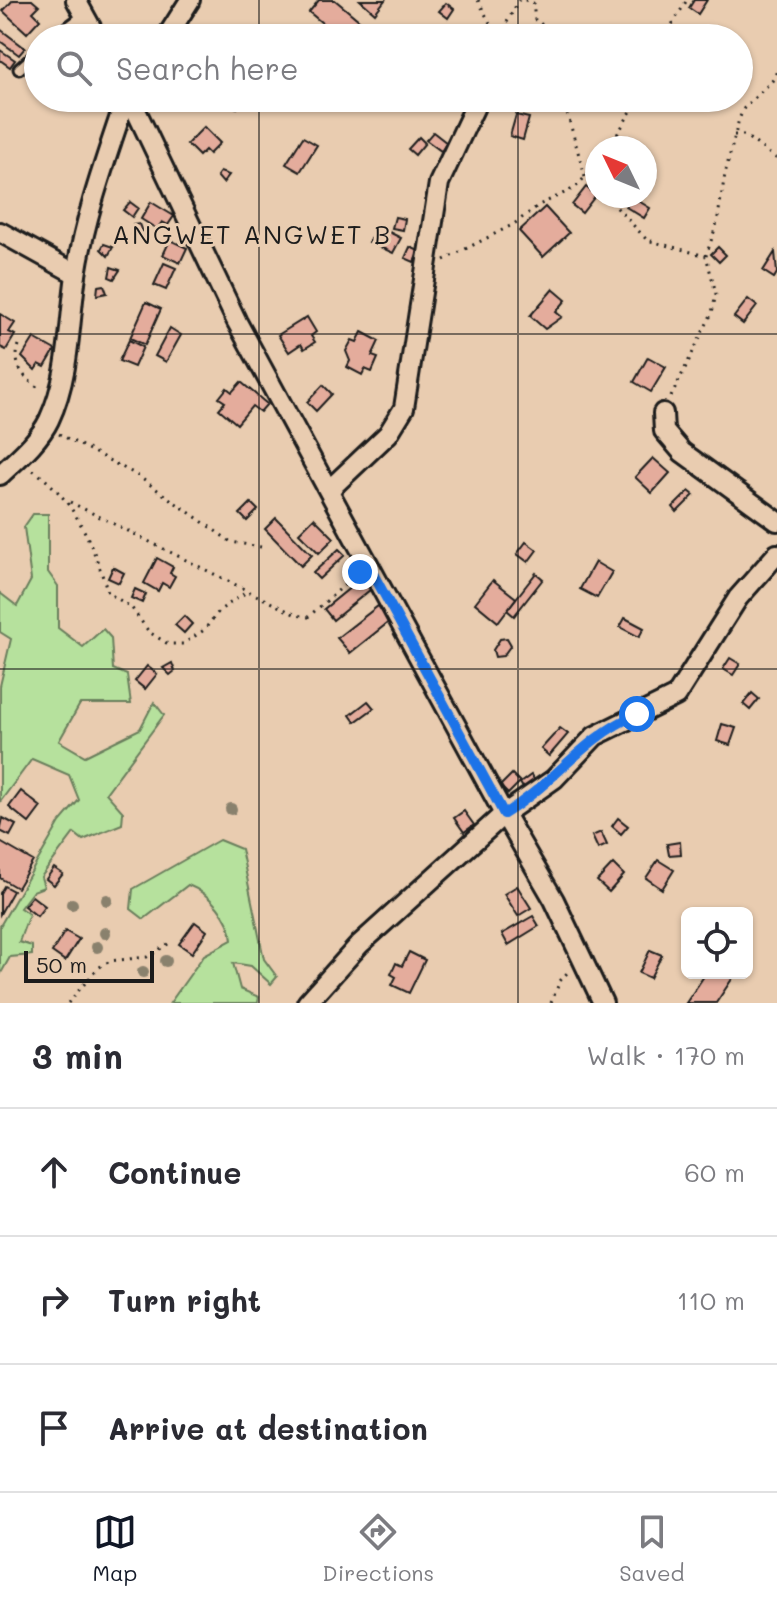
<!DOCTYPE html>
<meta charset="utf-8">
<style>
body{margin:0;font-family:Mali,sans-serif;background:#f7f7f7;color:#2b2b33}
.controls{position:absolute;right:24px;bottom:24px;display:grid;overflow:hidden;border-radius:12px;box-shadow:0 2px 6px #0004}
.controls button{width:72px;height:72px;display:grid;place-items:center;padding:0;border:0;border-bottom:2px solid #e1e1e2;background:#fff;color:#2b2b33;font:40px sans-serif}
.compass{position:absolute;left:585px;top:136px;width:72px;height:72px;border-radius:50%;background:#fff;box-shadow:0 2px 6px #0004;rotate:313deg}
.scale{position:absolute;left:24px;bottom:20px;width:130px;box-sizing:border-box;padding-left:8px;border:4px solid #1c1c1c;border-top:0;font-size:22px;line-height:28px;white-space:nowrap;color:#1c1c1c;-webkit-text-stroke:6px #e9ccb0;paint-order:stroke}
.stop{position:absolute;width:24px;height:24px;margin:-18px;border:6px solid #1a73e8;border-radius:50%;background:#fff}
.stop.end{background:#1a73e8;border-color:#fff;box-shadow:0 2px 8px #0008}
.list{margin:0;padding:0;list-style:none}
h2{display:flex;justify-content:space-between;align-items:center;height:104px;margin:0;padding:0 32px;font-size:34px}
h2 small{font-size:26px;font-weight:400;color:#7c7c81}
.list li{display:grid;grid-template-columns:52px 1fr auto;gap:24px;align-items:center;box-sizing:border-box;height:128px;padding:0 32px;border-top:2px solid #e1e1e2}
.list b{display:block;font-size:30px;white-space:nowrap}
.list em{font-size:26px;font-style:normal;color:#7c7c81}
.icon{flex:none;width:44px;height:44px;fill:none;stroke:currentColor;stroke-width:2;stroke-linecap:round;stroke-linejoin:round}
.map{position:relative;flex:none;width:777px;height:1003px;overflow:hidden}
.search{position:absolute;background:#fff;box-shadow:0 2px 6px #0004;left:24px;right:24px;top:24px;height:88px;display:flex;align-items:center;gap:20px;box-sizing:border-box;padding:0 28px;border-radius:44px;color:#7c7c81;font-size:30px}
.sheet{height:488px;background:#fff}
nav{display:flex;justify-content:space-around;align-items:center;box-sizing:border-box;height:112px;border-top:2px solid #e1e1e2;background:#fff;font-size:22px;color:#7c7c81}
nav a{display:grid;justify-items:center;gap:4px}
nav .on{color:#111827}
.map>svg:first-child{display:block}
.green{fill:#b6e19d;stroke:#697e5c;stroke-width:2}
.building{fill:#e4ac9c;stroke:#1c1c1c;stroke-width:2}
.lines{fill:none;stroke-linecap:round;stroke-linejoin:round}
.lane-casing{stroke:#1c1c1c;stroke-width:15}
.street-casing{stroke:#1c1c1c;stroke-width:24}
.path{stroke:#1c1c1c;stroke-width:3;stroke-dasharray:2 6;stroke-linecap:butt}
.lane{stroke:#e9ccb0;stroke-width:9}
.street{stroke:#e9ccb0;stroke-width:18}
.tree{fill:#89816d}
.route{stroke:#1a73e8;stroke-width:10}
.grid{fill:none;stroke:#1c1c1c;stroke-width:2;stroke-opacity:0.55}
.labels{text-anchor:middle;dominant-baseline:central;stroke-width:6;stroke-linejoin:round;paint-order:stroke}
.quarter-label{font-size:26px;letter-spacing:2px;fill:#1c1c1c;stroke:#e9ccb0}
</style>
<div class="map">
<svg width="777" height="1003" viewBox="0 0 777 1003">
<rect width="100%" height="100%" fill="#e9ccb0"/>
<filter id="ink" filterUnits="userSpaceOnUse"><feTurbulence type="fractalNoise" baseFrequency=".0125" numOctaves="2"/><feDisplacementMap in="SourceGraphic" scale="16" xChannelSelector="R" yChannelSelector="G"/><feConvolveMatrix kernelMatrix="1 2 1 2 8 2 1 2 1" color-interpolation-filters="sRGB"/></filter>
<g filter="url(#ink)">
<!-- green -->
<g class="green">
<polygon points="33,514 48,514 48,572 58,586 58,628 83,647 103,629 111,638 113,669 127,675 131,704 80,704 59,741 85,756 140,729 154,702 164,715 106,793 123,812 122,824 83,840 74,833 41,877 44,887 33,891 20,908 29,914 19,942 32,946 32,955 10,957 0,975 0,926 60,822 79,800 69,775 32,759 0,802 0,686 11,639 0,632 0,593 17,606 31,580 24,527"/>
<path d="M219,840L241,849L264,959L277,977L271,984L251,966L233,963L240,989L259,997L258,1003H170L204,955L232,940C231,918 209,893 188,885L144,919L131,909L133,889Z"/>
</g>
<!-- building -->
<g class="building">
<polygon points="13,0 32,0 39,6 33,12 40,19 27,33 3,11"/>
<polygon points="319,0 335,0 360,21 346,38 340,38 309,12"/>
<polygon points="360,0 385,0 375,13"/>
<polygon points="694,0 707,0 698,14 689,8"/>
<polygon points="446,3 454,9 448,18 439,11"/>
<polygon points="388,24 405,38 383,38 379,35"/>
<polygon points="0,29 25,48 19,55 0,41"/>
<polygon points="0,50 15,60 10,67 0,60"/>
<polygon points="246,98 237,108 218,99 219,98"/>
<polygon points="516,115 529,118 523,140 510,136"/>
<polygon points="204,127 220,143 209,154 205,150 199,156 187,144"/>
<polygon points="433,132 447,143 441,151 426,140"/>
<polygon points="303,137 317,145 300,172 286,164"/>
<polygon points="419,137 425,143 415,155 408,149"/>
<polygon points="220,172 229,175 223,183 217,176"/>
<polygon points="586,187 596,195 582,213 572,205"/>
<polygon points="632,197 650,208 644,218 626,207"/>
<polygon points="130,202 138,208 132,217 123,210"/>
<polygon points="151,202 174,216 168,225 162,222 157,229 141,219"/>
<polygon points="545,207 569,233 543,257 519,231"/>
<polygon points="395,217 405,219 403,230 392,228"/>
<polygon points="139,224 142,232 132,234 133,225"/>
<polygon points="377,226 401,238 393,253 369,242"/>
<polygon points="170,240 187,248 180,263 163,255"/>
<polygon points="104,244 113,247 108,256 101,249"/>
<polygon points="410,247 419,251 414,262 405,258"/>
<polygon points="718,247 726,255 719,262 711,254"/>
<polygon points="775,252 777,273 774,278 763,271"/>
<polygon points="164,263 176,268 166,290 154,285"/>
<polygon points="111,267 120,270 114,279 109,277"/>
<polygon points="104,285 107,293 97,295 98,286"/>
<polygon points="553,289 566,300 556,312 562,317 545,329 530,316"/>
<polygon points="748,299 757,306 743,324 734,317"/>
<polygon points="146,302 161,309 145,345 130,338"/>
<polygon points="0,314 15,323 9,332 15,335 6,350 0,347"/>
<polygon points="307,317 316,332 311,336 315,342 304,349 301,344 289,352 278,335"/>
<polygon points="170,328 181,335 166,362 155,356"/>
<polygon points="362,332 379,341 372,356 378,358 372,372 365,369 362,375 347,367 350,361 346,351 352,340 357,342"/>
<polygon points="34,338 55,350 45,367 39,364 35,370 22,357"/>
<polygon points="129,340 143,347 134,367 119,361"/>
<polygon points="648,357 666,367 651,392 634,382"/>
<polygon points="241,382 267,404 260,412 252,406 237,424 219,409 225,402 219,398 227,388 232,392"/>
<polygon points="323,385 332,394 316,411 307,402"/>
<polygon points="653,458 670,473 652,493 635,477"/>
<polygon points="689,491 694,495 677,512 673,507"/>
<polygon points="251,503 258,510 247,521 240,514"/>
<polygon points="276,518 312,555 301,566 265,529"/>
<polygon points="314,518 334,538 319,553 299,533"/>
<polygon points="526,542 537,550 528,562 517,554"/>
<polygon points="339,549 345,555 319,579 313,573"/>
<polygon points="157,558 173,567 170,573 175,576 169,587 162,583 158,591 144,583"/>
<polygon points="595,562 612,572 597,598 580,589"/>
<polygon points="113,567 124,573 119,583 108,578"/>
<polygon points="536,573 543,579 514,616 507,610"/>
<polygon points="362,578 371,589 333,620 324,609"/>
<polygon points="493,580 516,598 498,622 475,603"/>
<polygon points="135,589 146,594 142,603 131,598"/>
<polygon points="378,606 390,621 350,653 337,638"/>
<polygon points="184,616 192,624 184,633 175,625"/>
<polygon points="625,618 644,628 639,637 620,627"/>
<polygon points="507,638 511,645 503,656 495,657 493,650 500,639"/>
<polygon points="730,658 740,664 733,675 723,669"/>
<polygon points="172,663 175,671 170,675 163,668"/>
<polygon points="147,666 157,674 145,689 135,681"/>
<polygon points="752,693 759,699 750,710 743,704"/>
<polygon points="368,701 374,708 355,722 350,715"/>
<polygon points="722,724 736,728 730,745 717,741"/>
<polygon points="560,728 568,734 549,756 541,749"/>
<polygon points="512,774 520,782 508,794 500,786"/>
<polygon points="531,775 539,786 527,794 520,783"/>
<polygon points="21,791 41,807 29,823 9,807"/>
<polygon points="464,811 474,825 464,832 454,818"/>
<polygon points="3,818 16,825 10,836 0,831"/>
<polygon points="618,818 628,826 621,834 612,826"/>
<polygon points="601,832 607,845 598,849 592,836"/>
<polygon points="0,842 33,861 17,888 0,878"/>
<polygon points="680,842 681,854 669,855 667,844"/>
<polygon points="658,860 674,870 662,889 646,878"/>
<polygon points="613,864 624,875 609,892 597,881"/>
<polygon points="54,868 63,874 54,885 46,879"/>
<polygon points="4,886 13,891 0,914 0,893"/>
<polygon points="517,886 531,908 518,916 504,894"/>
<polygon points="32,896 45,906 37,916 24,906"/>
<polygon points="533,916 539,926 508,945 502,934"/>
<polygon points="195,922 207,931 192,953 179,944"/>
<polygon points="65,931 79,939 65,961 52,952"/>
<polygon points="650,950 662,955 650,978 639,973"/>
<polygon points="409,952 425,960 409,993 392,985 396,977 391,974 396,963 402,966"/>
<polygon points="706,973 736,973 716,1003 686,1003"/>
</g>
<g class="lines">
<defs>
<g id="lane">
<polyline points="54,38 84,15"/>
<polyline points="19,69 38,52"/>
</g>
<g id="street">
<polyline points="76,0 97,38"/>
<polyline points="166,38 190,0"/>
<polyline points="130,98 237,322 504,814 554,900 603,1003"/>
<polyline points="0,232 76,274"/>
<polyline points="663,413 664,431 682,452 777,521"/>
<path d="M0,475C17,459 39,441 49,420C70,376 69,322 76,275C85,215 107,156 126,98"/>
<polyline points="330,489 388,434 404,408 439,183 479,98"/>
<polyline points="307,1003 360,944 504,814 554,779 595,736 676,696 738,598 777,554"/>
</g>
</defs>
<!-- lane casing -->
<use href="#lane" class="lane-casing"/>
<!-- street casing -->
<use href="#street" class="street-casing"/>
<!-- path -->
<g class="path">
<polyline points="478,0 495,33"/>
<polyline points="525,0 533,3 535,20 551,31 554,38"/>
<polyline points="489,38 506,24 519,0"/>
<polyline points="664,38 687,0"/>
<polyline points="563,98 585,177 597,188"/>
<polyline points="734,135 744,135 777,159"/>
<polyline points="609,148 639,98"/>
<polyline points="606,196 647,240 706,256"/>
<polyline points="444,260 514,224 539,205 575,188 597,164"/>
<path d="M19,345C12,366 24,378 41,390"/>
<polyline points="671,397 712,313 716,293 706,256 717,223 725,174 739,119 744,108 772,81 777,71"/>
<polyline points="59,434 135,474 231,542 261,547"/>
<path d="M33,470C76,500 93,545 108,593L131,607L149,632L168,644H183L204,630L220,610L248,591"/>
<polyline points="70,502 296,615 308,617 356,575"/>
<polyline points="68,1003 98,968 110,961 147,957 173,941"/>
<polyline points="551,1003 560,981 568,972"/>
</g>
<!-- lane -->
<use href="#lane" class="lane"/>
<!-- street -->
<use href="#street" class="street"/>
</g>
<!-- trees -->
<g class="tree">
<circle cx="231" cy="809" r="6"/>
<circle cx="107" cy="900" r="6"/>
<circle cx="72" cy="904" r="6"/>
<circle cx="105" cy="933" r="6"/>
<circle cx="97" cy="947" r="6"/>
<circle cx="166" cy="961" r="6"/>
<circle cx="143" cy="972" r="6"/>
</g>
</g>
<g class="lines" filter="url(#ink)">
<!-- route -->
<path class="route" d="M360,572L371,570L504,814C555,783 581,739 637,714"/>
</g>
<!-- grid -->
<path class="grid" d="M259,0V38M518,0V38M259,98V1003M518,98V1003M0,334H777M0,669H777"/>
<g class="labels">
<!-- quarter labels -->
<g class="quarter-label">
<text x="252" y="234">ANGWET ANGWET B</text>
</g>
</g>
</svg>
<div class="controls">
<button><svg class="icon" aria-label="locate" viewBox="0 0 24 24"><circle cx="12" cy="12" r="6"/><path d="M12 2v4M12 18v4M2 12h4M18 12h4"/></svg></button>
</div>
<svg class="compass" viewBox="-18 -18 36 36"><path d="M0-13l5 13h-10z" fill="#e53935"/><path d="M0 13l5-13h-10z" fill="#7c7c81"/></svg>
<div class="scale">50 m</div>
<div class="stop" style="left:637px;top:714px"></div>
<div class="stop end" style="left:360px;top:572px"></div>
<div class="search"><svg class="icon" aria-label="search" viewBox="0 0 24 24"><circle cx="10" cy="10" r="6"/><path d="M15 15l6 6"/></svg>Search here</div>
</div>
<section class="sheet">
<h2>3 min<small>Walk · 170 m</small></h2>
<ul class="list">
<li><svg class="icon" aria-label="ahead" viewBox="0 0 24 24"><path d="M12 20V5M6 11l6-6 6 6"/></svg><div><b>Continue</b></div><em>60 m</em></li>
<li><svg class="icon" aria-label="right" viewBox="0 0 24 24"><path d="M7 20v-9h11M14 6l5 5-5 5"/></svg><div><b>Turn right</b></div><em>110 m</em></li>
<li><svg class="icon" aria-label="arrive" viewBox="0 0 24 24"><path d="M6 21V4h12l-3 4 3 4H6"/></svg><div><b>Arrive at destination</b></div></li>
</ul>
</section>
<nav>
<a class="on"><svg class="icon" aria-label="map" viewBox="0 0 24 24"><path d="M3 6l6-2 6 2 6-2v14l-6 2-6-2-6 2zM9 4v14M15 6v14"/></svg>Map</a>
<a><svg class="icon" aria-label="directions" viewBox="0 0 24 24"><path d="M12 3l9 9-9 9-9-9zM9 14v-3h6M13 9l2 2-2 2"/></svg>Directions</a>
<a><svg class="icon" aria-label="saved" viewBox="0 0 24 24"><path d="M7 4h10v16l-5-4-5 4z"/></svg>Saved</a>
</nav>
